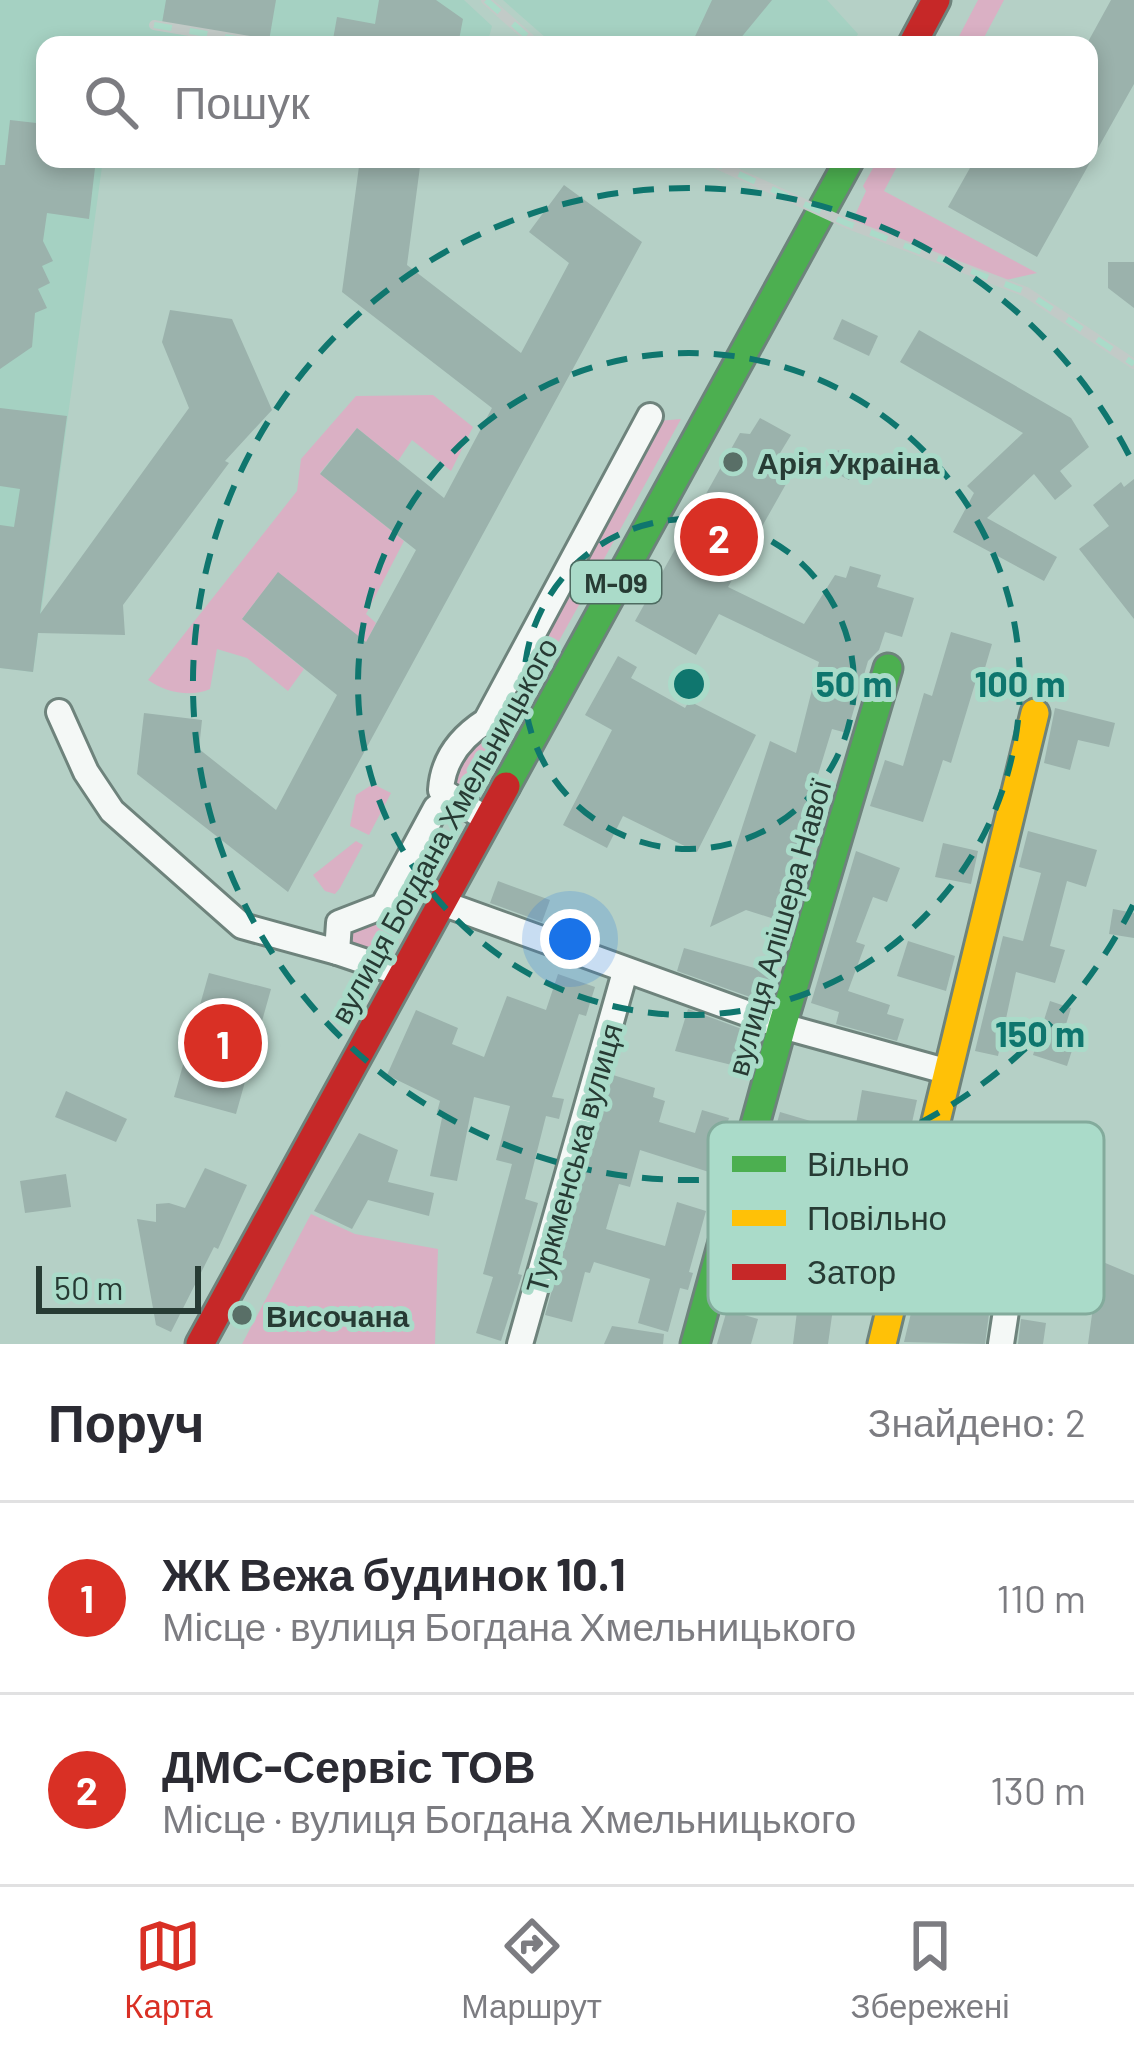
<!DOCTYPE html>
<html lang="uk">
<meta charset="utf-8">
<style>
body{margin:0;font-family:Barlow,sans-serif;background:#f2f2f3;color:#2b2b33}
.scale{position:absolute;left:36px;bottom:30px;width:165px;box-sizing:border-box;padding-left:12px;border:6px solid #273b34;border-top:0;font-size:33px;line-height:42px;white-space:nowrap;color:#273b34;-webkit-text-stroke:9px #aadbc9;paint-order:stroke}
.you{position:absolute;left:570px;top:939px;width:42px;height:42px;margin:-30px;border:9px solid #fff;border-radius:50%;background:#1a73e8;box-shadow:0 0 0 18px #1a73e833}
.badge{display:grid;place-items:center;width:78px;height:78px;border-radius:50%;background:#d93025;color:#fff;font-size:39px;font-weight:700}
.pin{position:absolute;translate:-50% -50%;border:6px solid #fff;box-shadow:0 3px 12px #0006}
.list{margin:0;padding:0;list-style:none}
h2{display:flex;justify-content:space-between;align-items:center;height:156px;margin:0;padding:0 48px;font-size:51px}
h2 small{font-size:39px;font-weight:400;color:#7c7c81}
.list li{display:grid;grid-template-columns:78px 1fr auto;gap:36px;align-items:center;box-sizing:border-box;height:192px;padding:0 48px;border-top:3px solid #e1e1e2}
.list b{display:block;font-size:45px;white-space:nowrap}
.list p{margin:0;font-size:39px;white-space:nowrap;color:#7c7c81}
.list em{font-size:39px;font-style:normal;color:#7c7c81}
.icon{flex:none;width:66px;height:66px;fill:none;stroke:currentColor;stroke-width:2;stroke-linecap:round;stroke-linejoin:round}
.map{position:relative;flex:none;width:1134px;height:1344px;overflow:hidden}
.search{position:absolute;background:#fff;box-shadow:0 6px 18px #0003;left:36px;right:36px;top:36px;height:132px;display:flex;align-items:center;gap:30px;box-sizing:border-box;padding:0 42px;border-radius:24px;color:#7c7c81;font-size:45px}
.sheet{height:540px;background:#fff}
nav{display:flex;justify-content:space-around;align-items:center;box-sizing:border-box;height:168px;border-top:3px solid #e1e1e2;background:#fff;font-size:33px;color:#7c7c81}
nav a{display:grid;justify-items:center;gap:6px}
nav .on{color:#d93025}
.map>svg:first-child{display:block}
.built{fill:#a5d1c2}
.green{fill:#dab0c4}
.building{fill:#9bb2ac}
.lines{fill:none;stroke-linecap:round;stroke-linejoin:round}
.street-casing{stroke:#6e837c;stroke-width:30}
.fast-casing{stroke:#6e837c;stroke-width:33}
.slow-casing{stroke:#6e837c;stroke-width:33}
.jam-casing{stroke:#6e837c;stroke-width:33}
.street{stroke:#f4f8f6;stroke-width:24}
.fast{stroke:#4caf50;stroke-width:27}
.slow{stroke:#ffc107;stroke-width:27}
.jam{stroke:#c62828;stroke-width:27}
.rail-casing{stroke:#c2cac7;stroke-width:10}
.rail{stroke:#aadbc9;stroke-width:6;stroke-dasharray:18;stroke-linecap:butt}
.ring{fill:none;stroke:#0f766e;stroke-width:6;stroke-dasharray:21 15}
.poi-dot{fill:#596f67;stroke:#aadbc9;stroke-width:4.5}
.labels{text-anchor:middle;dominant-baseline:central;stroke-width:10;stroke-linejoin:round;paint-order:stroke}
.shield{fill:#aadbc9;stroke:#4e6b61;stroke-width:3}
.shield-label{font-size:27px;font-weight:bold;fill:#273b34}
.poi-label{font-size:30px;font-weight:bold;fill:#273b34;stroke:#aadbc9;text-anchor:start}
.street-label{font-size:30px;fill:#273b34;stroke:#aadbc9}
.key{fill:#aadbc9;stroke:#83ab9c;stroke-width:3}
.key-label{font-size:33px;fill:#273b34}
.centre{fill:#0f766e;stroke:#aadbc9;stroke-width:6}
.ring-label{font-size:36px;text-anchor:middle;font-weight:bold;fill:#0f766e;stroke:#aadbc9;stroke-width:10;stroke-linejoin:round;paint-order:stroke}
</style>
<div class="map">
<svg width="1134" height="1344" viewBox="0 0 1134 1344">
<rect width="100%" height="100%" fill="#b5d0c6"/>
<!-- built -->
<g class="built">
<polygon points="0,0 464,0 492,26 487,45 45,45 45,159 103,159 33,672 0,668"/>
<polygon points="503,0 827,0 858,34 852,45 554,45"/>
</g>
<!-- green -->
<g class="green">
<polygon points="978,0 1004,0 980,45 956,42"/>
<polygon points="878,159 901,159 884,191 1037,273 1002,281 851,224 866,191 863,186"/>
<path d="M433,395L473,427L451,471L412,440L398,461L357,428L320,473L404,541L366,614L376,623L366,643L278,573L242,619L304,669L288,691L247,658L217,649L210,689C190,698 165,692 148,680L297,491L301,459L356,396Z"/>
<polygon points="681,419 599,568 576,557 647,422"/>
<polygon points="571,567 594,578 466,808 441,782"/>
<polygon points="373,784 391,793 369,835 350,826 356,795"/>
<polygon points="432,831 448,840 381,955 349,945 344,927 352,923"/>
<polygon points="356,841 363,845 340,888 335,894 325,891 313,875"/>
<polygon points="311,1214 355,1234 438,1249 435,1344 242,1344"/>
</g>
<!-- building -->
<g class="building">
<polygon points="166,0 276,0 269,41 162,23"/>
<polygon points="379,0 436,0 463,19 458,45 332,45 337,17 375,24"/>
<polygon points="712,0 772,0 735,45 691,45"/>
<polygon points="1111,0 1134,0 1134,84 1037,257 948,207 975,159 1089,159 1089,40"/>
<polygon points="10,120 45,124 45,159 96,159 89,219 47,213 43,241 53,261 42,266 50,283 38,289 47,308 35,313 32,347 0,369 0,165 5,165"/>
<polygon points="360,159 421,159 407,265 521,353 569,263 529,232 564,185 642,242 288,892 137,774 144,713 202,720 199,749 276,810 337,695 242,619 278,572 366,642 416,550 320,474 357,428 444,498 492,408 342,292"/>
<polygon points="1108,262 1134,262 1134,308 1108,288"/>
<polygon points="170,310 232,319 272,410 225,461 229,463 123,605 125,635 38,633 33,672 0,668 0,525 14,527 20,489 0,486 0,408 67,416 40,614 189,408 162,342"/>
<polygon points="842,319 878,336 869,356 833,339"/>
<polygon points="919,330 1071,418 1089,447 1060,471 1072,486 1055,500 1034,474 987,518 1057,557 1044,581 953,532 974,493 967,486 1023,433 900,362"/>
<polygon points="760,418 791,435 777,458 795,468 728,587 804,624 835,575 846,578 850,566 881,575 877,587 914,598 902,637 885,632 879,650 868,661 847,733 832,729 817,778 830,782 825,798 818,796 807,831 802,829 784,885 800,890 790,924 746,910 710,927 770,741 796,753 819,662 719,614 696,655 635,621 740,433 750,434"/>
<polygon points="838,450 859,461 849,480 828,469"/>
<polygon points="1134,479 1134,619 1079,549 1109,526 1093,505 1121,482 1124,487"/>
<polygon points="951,632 992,644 982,678 977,677 951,763 943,760 923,822 870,806 885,760 903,766 924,693 932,696"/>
<polygon points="618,656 637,667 631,678 685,708 689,701 756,735 697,852 623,816 607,848 563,825 612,730 585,715"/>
<polygon points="1055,708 1115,723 1109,747 1078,740 1070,770 1044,763"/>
<polygon points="1028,831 1097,850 1086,887 1067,881 1050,946 1065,950 1055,983 1016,972 998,1056 975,1051 1003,936 1023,941 1041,873 1019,867"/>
<polygon points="943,843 978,851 971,884 935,877"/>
<polygon points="856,851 900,868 887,902 873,897 856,942 865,945 848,991 890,1005 887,1014 904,1019 897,1041 836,1024 839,1012 811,1003"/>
<polygon points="498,881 550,900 542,922 490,903"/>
<polygon points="1113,909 1134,913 1134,938 1109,934"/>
<polygon points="908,941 955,956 946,991 897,976"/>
<polygon points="684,948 775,974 767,1003 677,971"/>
<polygon points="209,973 271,989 236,1114 174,1097"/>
<polygon points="558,974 595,987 586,1016 579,1014 552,1097 564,1099 559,1119 546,1116 525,1199 538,1203 518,1274 522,1275 501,1341 476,1333 493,1277 483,1274 512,1164 496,1160 510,1106 474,1097 457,1181 430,1176 443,1113 437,1112 440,1101 387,1075 416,1010 458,1028 452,1044 484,1057 507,996 546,1010"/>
<polygon points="1050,1001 1071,1008 1063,1034 1076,1038 1067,1066 1033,1055"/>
<polygon points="688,1009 758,1035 748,1069 675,1051"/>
<polygon points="613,1075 655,1088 653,1097 665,1101 659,1122 695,1133 702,1110 729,1118 712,1173 640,1150 630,1187 619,1184 606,1229 665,1246 677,1202 706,1211 689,1272 693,1273 688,1290 680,1288 668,1332 638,1323 650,1279 594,1262 590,1273 585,1272 572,1322 545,1315"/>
<polygon points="862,1090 917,1100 893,1208 859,1200 874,1133 855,1130"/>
<polygon points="66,1091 127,1119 116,1142 55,1117"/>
<polygon points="780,1112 824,1125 817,1149 810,1147 798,1190 833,1200 808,1284 836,1287 828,1344 793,1344 800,1287 756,1282 742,1264 750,1233 776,1240 791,1189 761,1181"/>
<polygon points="359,1133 398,1150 388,1182 434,1193 429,1216 368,1200 352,1229 314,1211"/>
<polygon points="205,1168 247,1185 218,1249 214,1247 171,1332 156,1325 137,1219 156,1222 156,1204 169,1203 185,1208"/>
<polygon points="66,1174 71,1207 25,1213 20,1181"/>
<polygon points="1037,1219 1097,1236 1091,1257 1134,1275 1134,1344 1088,1344 1093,1307 1060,1301 1062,1289 1028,1279"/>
<polygon points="946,1223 974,1229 964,1278 993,1284 985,1344 904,1342 929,1239 942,1242"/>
<polygon points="727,1310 758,1319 751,1344 717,1344"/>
<polygon points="1021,1319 1046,1323 1043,1344 1018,1344"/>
<polygon points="612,1326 664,1334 663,1344 604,1344"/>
</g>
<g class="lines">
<defs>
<g id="street">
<polyline points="59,712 86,772 112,811 242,926 337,952"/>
<path d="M486,819L441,790C443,759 461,737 486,721L650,416"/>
<polyline points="442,903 782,1026 949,1072"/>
<polyline points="402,974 337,952 339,923 383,906 436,808 452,798"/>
<polyline points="520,1344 625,972"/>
<polyline points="1001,1344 1021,1212"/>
</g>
<g id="fast">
<polyline points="506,786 850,159"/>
<polyline points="695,1344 782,1026 888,668"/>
</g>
<polyline id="slow" points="882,1344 1035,713"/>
<g id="jam">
<polyline points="912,45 936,0"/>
<polyline points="200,1344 506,786"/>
</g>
</defs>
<!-- street casing -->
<use href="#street" class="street-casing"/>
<!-- fast casing -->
<use href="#fast" class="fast-casing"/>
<!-- slow casing -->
<use href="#slow" class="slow-casing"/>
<!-- jam casing -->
<use href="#jam" class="jam-casing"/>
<!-- street -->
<use href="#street" class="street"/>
<!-- fast -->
<use href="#fast" class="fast"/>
<!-- slow -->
<use href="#slow" class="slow"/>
<!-- jam -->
<use href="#jam" class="jam"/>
<defs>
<g id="rail">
<polyline points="486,0 537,45"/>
<polyline points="154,25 273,45"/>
<polyline points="706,159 846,223 1026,292 1134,364"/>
</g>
</defs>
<!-- rail casing -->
<use href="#rail" class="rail-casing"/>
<!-- rail -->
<use href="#rail" class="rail"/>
</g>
<!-- distance rings -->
<g class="ring">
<circle cx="689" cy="684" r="165"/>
<circle cx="689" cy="684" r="331"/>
<path d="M1133 905A496 496 0 1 1 1133 463"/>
</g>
<!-- markers -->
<g class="poi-dot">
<circle cx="733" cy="462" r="12"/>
<circle cx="242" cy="1315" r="12"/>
</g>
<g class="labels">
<!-- shield labels -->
<rect class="shield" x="571" y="561" width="90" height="42" rx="9"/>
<g class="shield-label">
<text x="616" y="582">М-09</text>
</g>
<!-- poi labels -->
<g class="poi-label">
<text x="757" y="462">Арія Украіна</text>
<text x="266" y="1315">Височана</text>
</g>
<!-- street labels -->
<g class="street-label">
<text transform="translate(443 830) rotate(-61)">вулиця Богдана Хмельницького</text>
<text transform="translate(778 927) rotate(-74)">вулиця Алішера Навої</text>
<text transform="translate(573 1158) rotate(-74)">Туркменська вулиця</text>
</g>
</g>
<!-- legend -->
<rect x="708" y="1122" width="396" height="192" rx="18" class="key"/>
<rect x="732" y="1156" width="54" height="16" fill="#4caf50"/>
<rect x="732" y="1210" width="54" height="16" fill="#ffc107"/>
<rect x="732" y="1264" width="54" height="16" fill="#c62828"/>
<g class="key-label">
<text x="807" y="1176">Вільно</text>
<text x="807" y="1230">Повільно</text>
<text x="807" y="1284">Затор</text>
</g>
<circle cx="689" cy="684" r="18" class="centre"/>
<g class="ring-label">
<text x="854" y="697">50 m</text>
<text x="1020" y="697">100 m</text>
<text x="1040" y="1047">150 m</text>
</g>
</svg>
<div class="scale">50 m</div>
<div class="you"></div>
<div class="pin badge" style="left:223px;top:1043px">1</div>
<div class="pin badge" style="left:719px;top:537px">2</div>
<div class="search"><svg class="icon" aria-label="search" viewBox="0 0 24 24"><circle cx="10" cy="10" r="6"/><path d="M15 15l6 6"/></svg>Пошук</div>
</div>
<section class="sheet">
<h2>Поруч<small>Знайдено: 2</small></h2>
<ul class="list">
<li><span class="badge">1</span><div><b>ЖК Вежа будинок 10.1</b><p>Місце · вулиця Богдана Хмельницького</p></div><em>110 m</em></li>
<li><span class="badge">2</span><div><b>ДМС-Сервіс ТОВ</b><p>Місце · вулиця Богдана Хмельницького</p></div><em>130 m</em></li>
</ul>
</section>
<nav>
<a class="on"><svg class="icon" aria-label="map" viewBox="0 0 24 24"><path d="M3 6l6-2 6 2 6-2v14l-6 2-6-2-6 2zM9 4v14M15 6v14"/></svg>Карта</a>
<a><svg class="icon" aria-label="directions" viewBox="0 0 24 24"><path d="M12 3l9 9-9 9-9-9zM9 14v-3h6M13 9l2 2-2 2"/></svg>Маршрут</a>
<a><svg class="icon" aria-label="saved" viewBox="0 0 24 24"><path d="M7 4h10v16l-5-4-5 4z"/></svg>Збережені</a>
</nav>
